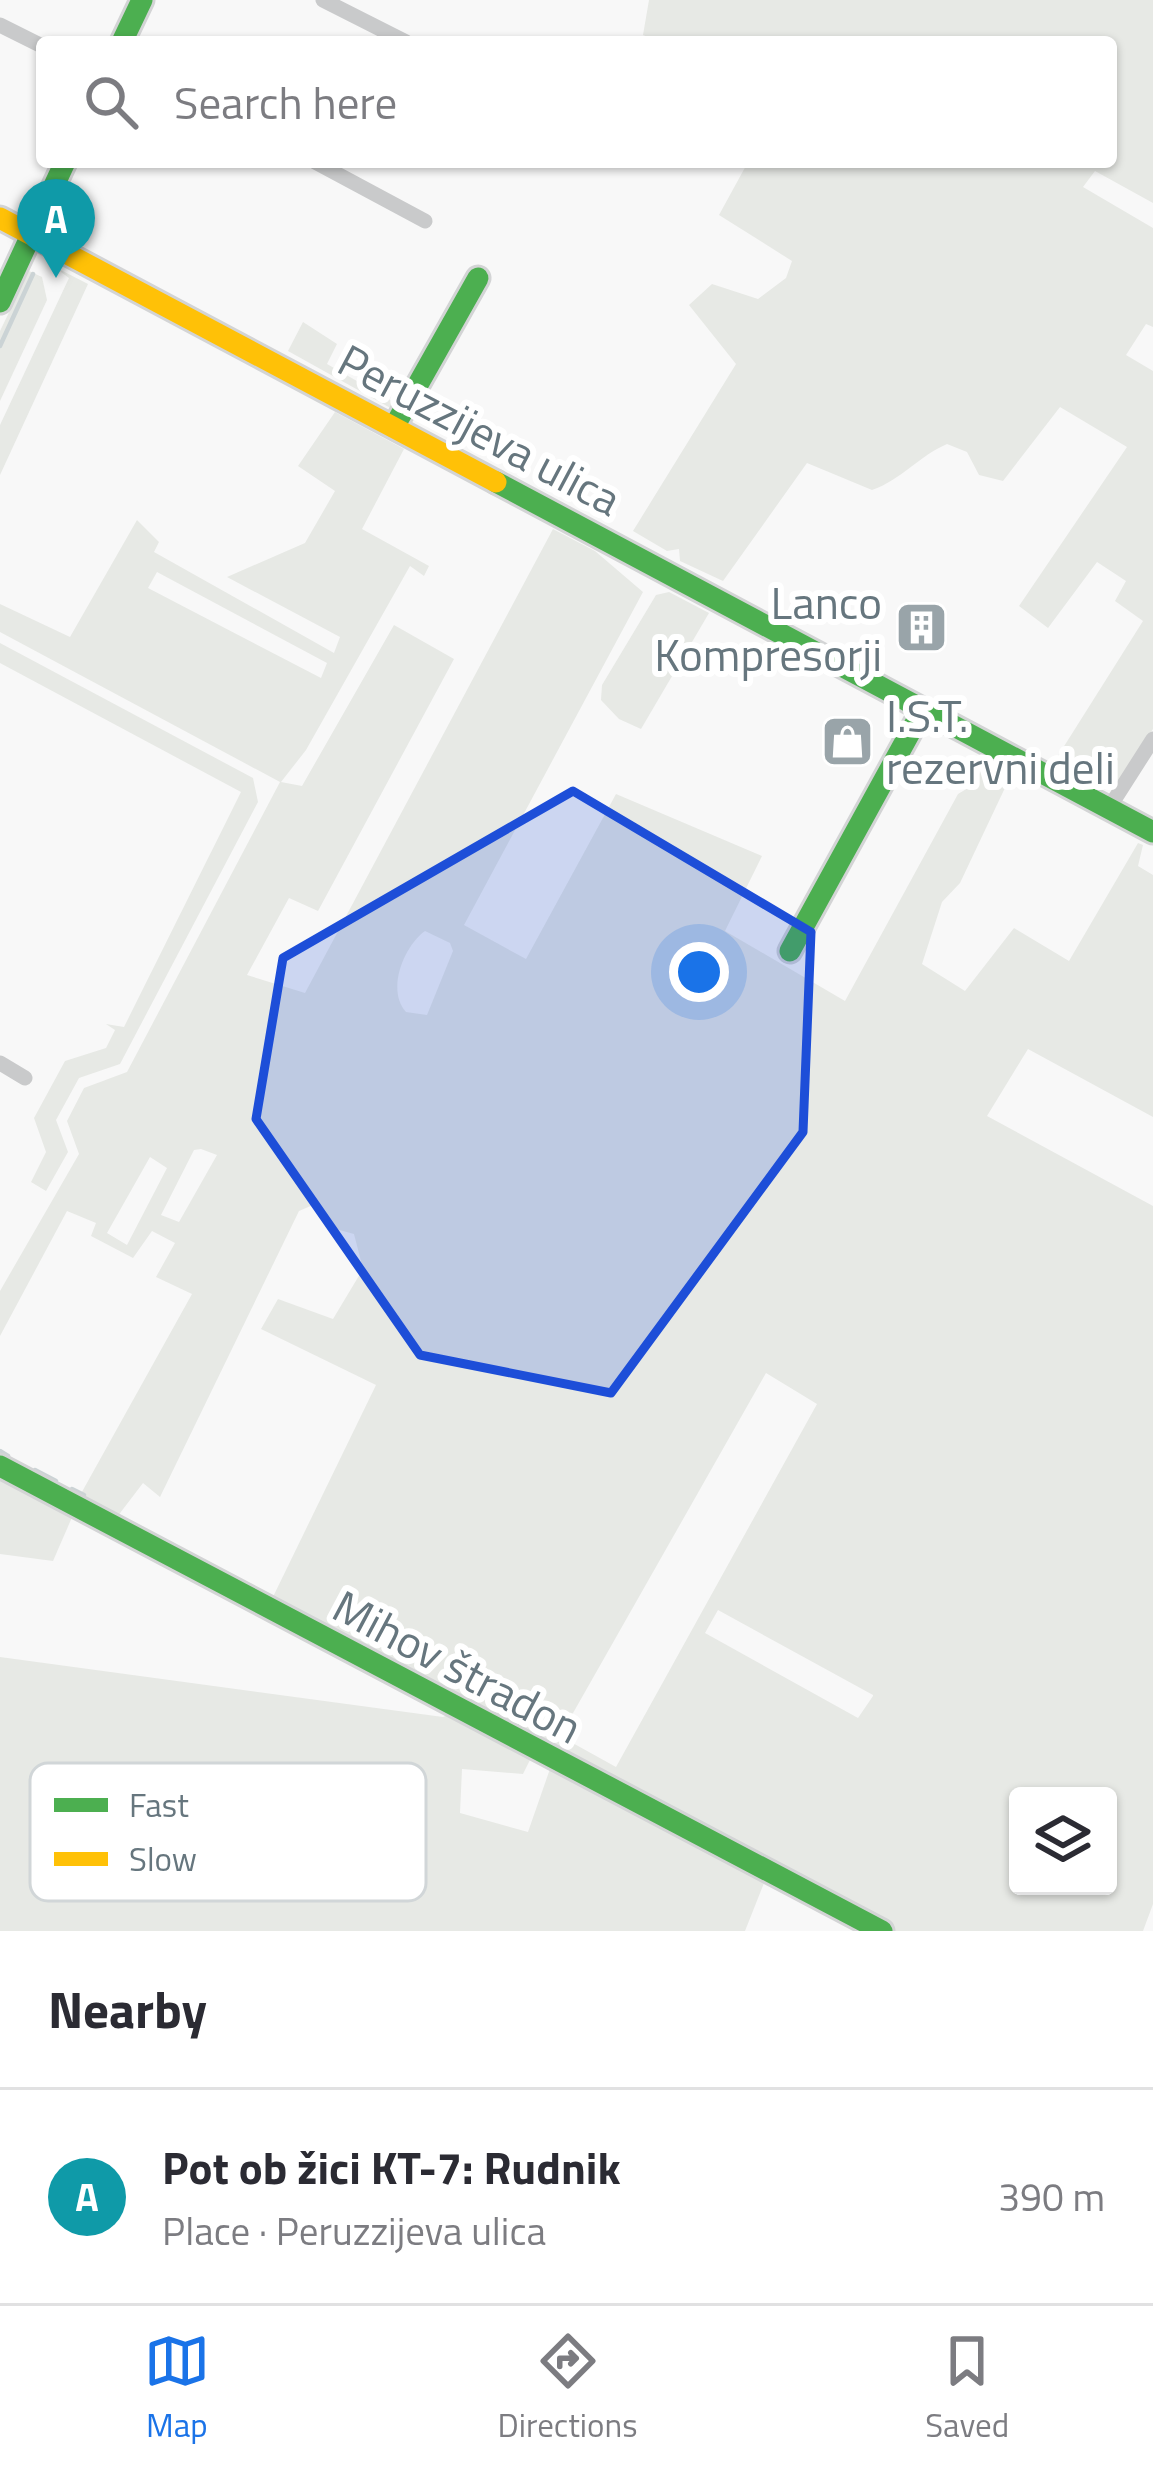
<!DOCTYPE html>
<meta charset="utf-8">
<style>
body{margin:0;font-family:"Titillium Web",sans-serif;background:#f7f7f7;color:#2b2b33}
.controls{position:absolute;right:36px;bottom:36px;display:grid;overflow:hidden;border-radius:12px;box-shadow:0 3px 9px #0004}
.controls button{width:108px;height:108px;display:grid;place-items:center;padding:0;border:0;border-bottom:3px solid #e1e1e2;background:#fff;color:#2b2b33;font:60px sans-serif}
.you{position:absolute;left:699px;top:972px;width:42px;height:42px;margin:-30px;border:9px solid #fff;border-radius:50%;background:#1a73e8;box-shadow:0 0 0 18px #1a73e833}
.badge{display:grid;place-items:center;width:78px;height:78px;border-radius:50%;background:#1a73e8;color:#fff;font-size:39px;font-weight:700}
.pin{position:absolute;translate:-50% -99px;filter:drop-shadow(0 3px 6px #0008)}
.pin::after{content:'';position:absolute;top:63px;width:42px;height:36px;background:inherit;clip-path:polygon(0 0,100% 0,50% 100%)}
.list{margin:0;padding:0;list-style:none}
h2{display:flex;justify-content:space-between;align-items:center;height:156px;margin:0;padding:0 48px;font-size:51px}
h2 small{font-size:39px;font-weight:400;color:#7c7c81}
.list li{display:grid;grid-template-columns:78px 1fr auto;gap:36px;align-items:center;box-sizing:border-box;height:216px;padding:0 48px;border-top:3px solid #e1e1e2}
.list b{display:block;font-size:45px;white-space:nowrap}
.list p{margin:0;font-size:39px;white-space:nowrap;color:#7c7c81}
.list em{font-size:39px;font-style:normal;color:#7c7c81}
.icon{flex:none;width:66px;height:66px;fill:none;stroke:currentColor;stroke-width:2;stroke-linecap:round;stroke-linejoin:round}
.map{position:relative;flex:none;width:1153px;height:1931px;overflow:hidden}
.search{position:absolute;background:#fff;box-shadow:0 3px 9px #0004;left:36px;right:36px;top:36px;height:132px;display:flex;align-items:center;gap:30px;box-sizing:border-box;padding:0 42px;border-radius:12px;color:#7c7c81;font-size:45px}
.sheet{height:372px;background:#fff}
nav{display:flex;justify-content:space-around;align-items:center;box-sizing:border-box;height:168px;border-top:3px solid #e1e1e2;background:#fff;font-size:33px;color:#7c7c81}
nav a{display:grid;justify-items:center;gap:6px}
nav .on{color:#1a73e8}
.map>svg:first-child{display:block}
.green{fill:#e7e9e5;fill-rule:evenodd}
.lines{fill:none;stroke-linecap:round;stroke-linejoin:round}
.stream{stroke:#cbd3d5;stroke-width:4.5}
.fast-casing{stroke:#d3d4d5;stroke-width:27}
.slow-casing{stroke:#d3d4d5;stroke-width:27}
.street{stroke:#c9cacb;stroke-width:15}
.fast{stroke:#4caf50;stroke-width:21}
.slow{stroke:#ffc107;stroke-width:21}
.marked{fill:#1d4ed8;fill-opacity:0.2;stroke:#1d4ed8;stroke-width:9;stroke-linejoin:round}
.labels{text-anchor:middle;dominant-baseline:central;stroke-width:12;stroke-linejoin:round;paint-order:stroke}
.street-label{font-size:45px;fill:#66767e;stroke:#fff}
.poi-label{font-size:45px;fill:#66767e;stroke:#fff;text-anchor:end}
.key{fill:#fff;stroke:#d1d6d8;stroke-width:3}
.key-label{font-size:33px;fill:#66767e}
</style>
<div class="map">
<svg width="1153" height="1931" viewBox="0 0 1153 1931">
<rect width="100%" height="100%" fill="#f8f8f8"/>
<!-- green -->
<g class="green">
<path d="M649,0H1153V203L1095,171L1083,187L1153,228V327L1146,324L1126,355L1153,371V729L1120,781L1111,785L1056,759L1143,621L1115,601L1126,581L1097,562L1048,628L1019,606L1127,447L1060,407L1003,481L979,475L967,452L947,444C919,456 901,480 872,490L807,463L723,581L680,561L679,549L667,551L633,531L736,364L689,305L712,284L758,299L786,278L792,261L719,215L748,162H1111V42H659L643,35Z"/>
<polygon points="53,266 88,284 0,475 0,425 69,278"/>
<polygon points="29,271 42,277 47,300 0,401 0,331"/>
<polygon points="303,322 337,344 327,364 399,405 394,410 288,351"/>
<path d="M335,412L404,449L362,529L429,566L424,576L410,566L306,750L281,782L302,786L394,625L454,659L318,911L289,898L247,975L305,993L553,529L595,551L643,592L464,925L526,959L616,794L762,856L725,931L845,1001L958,794L973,785L988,758L1012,773L960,883L942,902L922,964L965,991L1014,928L1069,961L1138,843L1143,845L1138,866L1153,875V1117L1028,1049L987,1116L1153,1206V1904L1143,1931H895L523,1735L520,1722L506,1727L387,1655L270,1603L376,1385L261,1329L278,1299L333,1319L363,1269L354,1234L332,1228L325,1210L313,1205L299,1211L160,1497L143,1483L114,1521L78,1499L192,1294L156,1277L175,1243L152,1231L133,1258L91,1236L96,1223L67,1211L0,1336V1291L79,1154L67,1121L84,1088L127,1072L280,782L0,632V604L70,637L137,520L159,542L154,552L334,653L340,637L227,577L305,543L335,491L298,466ZM157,572L327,663L321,678L148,588ZM425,931L450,943L453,951L427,1015L406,1012C386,990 404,946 425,931ZM201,1149L217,1155L179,1222L161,1215L194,1150ZM150,1157L167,1168L127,1245L107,1233ZM766,1373L817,1404L616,1767L560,1736ZM718,1610L873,1695V1696L858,1718L705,1633ZM1018,1796H1108V1886H1018Z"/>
<polygon points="669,592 709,613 641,729 619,719 601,700 602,685 656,595"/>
<polygon points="0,643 253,778 258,802 120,1064 79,1078 56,1120 68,1152 46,1191 31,1182 46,1152 34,1118 65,1061 106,1048 115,1030 106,1024 124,1027 241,792 0,663"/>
<polygon points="0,1477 73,1515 53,1561 0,1554"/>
<polygon points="0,1657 443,1717 453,1713 532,1756 523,1774 462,1769 460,1813 528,1832 551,1766 766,1878 745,1931 0,1931"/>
</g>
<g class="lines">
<!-- stream -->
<g class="stream">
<polyline points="0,346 33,274"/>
<polyline points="0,1451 8,1456"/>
<polyline points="35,1470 56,1481"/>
<polyline points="72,1489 84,1495"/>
</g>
<defs>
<g id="fast">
<polyline points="122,42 142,0"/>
<polyline points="0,302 65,162"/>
<polyline points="394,427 478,278"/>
<polyline points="496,482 1153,832"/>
<polyline points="790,951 923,709"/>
<polyline points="0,1466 882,1931"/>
</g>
<polyline id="slow" points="0,218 496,482"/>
</defs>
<!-- fast casing -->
<use href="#fast" class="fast-casing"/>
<!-- slow casing -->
<use href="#slow" class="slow-casing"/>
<!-- street -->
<g class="street">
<polyline points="323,0 406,42"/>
<polyline points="0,25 42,46"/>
<polyline points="315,162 425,221"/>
<polyline points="1109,808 1153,739"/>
<polyline points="0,1063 25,1078"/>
</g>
<!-- fast -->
<use href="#fast" class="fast"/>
<!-- slow -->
<use href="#slow" class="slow"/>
</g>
<!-- marked area -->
<path class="marked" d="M573,791L811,932L803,1132L611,1393L420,1355L256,1119L283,958Z"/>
<!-- icons -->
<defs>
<symbol id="building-square" viewBox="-11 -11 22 22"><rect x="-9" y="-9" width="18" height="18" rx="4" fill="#99a4a9" stroke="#fff"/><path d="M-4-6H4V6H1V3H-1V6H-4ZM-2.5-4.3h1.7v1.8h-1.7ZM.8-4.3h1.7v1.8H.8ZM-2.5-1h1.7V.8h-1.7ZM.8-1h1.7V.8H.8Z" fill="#fff"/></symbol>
<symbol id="shop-square" viewBox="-11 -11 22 22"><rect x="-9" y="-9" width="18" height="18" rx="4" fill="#99a4a9" stroke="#fff"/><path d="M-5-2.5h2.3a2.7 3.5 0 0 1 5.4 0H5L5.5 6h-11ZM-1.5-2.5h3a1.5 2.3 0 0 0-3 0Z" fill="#fff"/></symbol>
</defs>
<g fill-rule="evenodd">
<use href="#building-square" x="892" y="598" width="59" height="59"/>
<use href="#shop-square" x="818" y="712" width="59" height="59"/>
</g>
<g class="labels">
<!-- street labels -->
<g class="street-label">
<text transform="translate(480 429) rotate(28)">Peruzzijeva ulica</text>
<text transform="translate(458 1666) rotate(28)">Mihov štradon</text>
</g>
<!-- poi labels -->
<g class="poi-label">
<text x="882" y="602">Lanco<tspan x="882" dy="52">Kompresorji</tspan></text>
<text x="886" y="715" text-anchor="start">I.S.T.<tspan x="886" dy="52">rezervni deli</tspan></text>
</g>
</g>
<!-- legend -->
<rect x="30" y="1763" width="396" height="138" rx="18" class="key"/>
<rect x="54" y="1798" width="54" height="14" fill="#4caf50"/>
<rect x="54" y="1852" width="54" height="14" fill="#ffc107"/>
<g class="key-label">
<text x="129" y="1817">Fast</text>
<text x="129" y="1871">Slow</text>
</g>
</svg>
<div class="controls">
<button><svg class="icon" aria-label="layers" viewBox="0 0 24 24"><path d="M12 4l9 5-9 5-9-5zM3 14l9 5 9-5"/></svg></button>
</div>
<div class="you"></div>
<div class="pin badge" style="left:56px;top:278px;background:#0f9aa8">A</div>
<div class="search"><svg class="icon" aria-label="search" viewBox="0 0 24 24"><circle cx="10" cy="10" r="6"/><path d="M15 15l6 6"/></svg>Search here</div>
</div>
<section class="sheet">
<h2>Nearby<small></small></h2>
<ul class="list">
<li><span class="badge" style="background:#0f9aa8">A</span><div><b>Pot ob žici KT-7: Rudnik</b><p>Place · Peruzzijeva ulica</p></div><em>390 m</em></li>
</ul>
</section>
<nav>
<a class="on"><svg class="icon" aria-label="map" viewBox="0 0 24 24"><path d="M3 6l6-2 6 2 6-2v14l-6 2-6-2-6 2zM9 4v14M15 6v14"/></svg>Map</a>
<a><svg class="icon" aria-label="directions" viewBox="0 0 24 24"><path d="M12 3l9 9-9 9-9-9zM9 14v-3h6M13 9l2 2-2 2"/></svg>Directions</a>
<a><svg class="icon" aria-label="saved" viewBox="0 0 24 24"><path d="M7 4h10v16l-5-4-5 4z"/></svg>Saved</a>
</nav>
